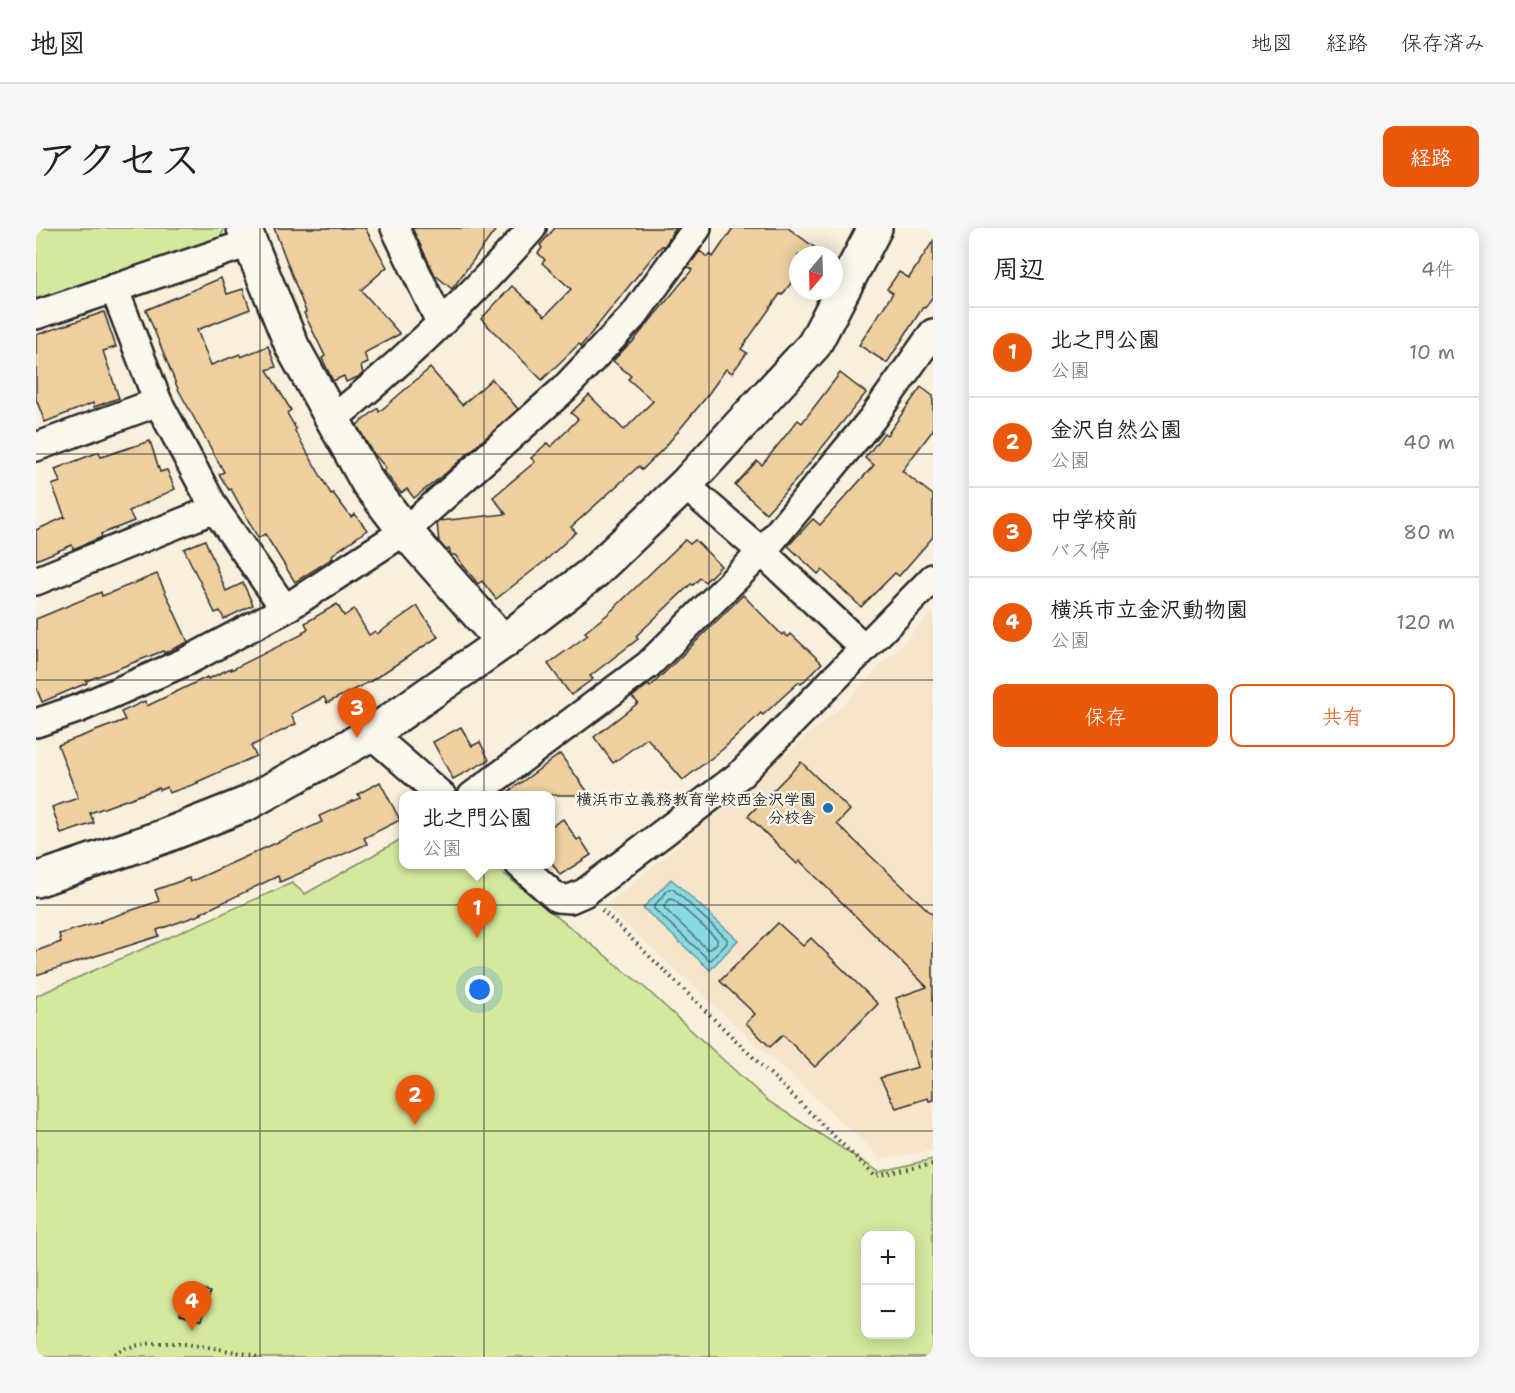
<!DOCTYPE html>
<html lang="ja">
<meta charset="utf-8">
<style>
body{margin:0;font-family:"Shantell Sans","Klee One",sans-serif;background:#f6f6f6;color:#222}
.controls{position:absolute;right:18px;bottom:18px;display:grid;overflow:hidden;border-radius:12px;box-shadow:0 3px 15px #0003}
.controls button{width:54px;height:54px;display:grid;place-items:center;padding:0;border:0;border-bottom:2px solid #e0e0e0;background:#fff;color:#222;font:30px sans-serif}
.compass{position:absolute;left:753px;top:18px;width:54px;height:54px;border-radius:50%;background:#fff;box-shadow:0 3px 15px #0003;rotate:199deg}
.you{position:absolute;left:444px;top:762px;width:21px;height:21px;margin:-15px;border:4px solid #fff;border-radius:50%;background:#1a73e8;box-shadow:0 0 0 9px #1a73e833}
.badge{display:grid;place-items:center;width:39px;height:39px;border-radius:50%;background:#ea580c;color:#fff;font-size:20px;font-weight:700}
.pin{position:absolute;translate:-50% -50px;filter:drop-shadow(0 2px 3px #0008)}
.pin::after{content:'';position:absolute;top:32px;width:21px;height:18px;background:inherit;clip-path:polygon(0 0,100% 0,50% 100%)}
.popup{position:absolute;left:363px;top:563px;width:156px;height:78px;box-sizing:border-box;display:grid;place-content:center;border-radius:12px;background:#fff;filter:drop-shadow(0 2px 4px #0005);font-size:20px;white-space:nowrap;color:#767676}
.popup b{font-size:22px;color:#222}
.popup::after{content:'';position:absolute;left:50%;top:100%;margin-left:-12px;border:12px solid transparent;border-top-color:#fff}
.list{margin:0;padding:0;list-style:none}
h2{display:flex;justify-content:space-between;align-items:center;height:78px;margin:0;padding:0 24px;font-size:26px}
h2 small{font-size:20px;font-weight:400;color:#767676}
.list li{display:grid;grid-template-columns:39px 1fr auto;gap:18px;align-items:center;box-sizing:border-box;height:90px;padding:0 24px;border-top:2px solid #e0e0e0}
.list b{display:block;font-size:22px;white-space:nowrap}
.list p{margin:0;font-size:20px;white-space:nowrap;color:#767676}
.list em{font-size:20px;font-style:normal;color:#767676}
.actions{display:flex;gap:12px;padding:18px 24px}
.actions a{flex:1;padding:14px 0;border:2px solid #ea580c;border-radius:12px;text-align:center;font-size:21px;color:#ea580c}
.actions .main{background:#ea580c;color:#fff}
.map{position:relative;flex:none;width:897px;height:1129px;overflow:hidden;border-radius:12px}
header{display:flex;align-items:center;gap:36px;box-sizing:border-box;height:84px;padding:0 30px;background:#fff;border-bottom:2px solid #e0e0e0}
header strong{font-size:28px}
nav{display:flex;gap:33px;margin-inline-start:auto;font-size:21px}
.intro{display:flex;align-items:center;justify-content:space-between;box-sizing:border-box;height:144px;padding:0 36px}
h1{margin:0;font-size:42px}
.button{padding:15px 27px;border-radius:12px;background:#ea580c;color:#fff;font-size:21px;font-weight:700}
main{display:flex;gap:36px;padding:0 36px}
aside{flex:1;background:#fff;border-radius:12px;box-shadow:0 3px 15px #0003}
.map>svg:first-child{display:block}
.built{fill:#f5e5cb}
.green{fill:#d2e99e;stroke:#7e8a64;stroke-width:1.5;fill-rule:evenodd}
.water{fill:#89dae2;stroke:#639499;stroke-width:1.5}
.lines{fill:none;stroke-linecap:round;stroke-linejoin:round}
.shore{stroke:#517174;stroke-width:1.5}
.building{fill:#edcfa0;stroke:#2b2b2b;stroke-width:1.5}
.street-casing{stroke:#2b2b2b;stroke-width:32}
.secondary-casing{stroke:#2b2b2b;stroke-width:38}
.path{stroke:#2b2b2b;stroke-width:4;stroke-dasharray:1.5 4.5;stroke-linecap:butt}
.street{stroke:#fbf7ec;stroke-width:27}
.secondary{stroke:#fbf7ec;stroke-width:33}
.grid{fill:none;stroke:#2b2b2b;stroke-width:1.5;stroke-opacity:0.55}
.poi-dot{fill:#1f6fb2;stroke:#fbf7ec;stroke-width:2}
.labels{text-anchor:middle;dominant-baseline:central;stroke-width:4.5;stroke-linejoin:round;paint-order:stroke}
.poi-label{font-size:16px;font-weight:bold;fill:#2b2b2b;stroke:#fbf7ec;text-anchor:end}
</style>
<header>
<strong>地図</strong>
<nav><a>地図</a><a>経路</a><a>保存済み</a></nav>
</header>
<div class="intro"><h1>アクセス</h1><a class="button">経路</a></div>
<main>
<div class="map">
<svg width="897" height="1129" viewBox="0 0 897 1129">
<rect width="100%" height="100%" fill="#f8efdd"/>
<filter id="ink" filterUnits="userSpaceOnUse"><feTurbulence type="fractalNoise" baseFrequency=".0167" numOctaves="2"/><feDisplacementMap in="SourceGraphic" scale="12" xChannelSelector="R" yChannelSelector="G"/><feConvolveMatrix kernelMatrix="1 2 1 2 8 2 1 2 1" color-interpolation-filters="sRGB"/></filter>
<g filter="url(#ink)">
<!-- built -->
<polygon class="built" points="897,384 897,922 846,931 570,678 802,482"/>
<!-- green -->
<g class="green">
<polygon points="0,0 188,0 184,12 0,77"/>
<path d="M367,610L368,636L457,637L607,758L732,873L843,944L897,931V1129H0V768L256,655L269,666ZM830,1008H874V1106H830Z"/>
</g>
<!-- water -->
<polygon class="water" points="635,651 702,712 674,742 607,680"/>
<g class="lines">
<!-- shore -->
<g class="shore">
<polygon points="633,661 637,661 691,711 691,715 675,732 672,731 618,681 618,678"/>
<polygon points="634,671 638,672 681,711 681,715 675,721 671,721 629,681 628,678"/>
</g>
</g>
<!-- building -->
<g class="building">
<polygon points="238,0 329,0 351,39 325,62 364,106 328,125 332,135 325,138 327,145 324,148 310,154 308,148 297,153 286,130 289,128 268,85 270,84"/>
<polygon points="376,0 461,0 416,61 399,47"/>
<polygon points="519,0 640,0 628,19 626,18 622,22 545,118 543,116 506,152 445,91 476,58 509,88 535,61 506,35 509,32 502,25 506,20 504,17"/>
<polygon points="697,0 752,0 789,27 762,27 762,46 746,67 744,66 705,121 711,125 696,145 690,141 668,172 629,219 606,242 603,238 535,299 540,304 509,333 460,371 446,353 442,356 419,327 415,327 413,321 410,322 403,314 401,295 403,293 470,286 457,269 499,234 495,230 511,215 515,219 542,191 535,185 553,167 588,202 617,173 592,151 595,148 577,133 594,115 595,116 656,42 652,39 664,23 671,29 674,26 677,29"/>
<polygon points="897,13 897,68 889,80 887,79 851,135 823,117 857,65 851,61 863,44 873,50"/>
<polygon points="185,50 191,66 207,61 214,81 161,102 175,137 204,126 205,129 232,118 240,139 231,142 255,182 251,185 260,201 259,203 295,266 297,265 315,289 319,286 331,302 296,327 297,330 259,354 229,306 222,310 195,261 193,262 183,246 188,244 142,161 110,82"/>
<polygon points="68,84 80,119 67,123 83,170 58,179 57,175 9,194 0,171 0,107"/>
<polygon points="394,140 426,177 456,151 482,181 410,245 378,270 371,261 365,265 347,242 350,240 334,221 321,197 342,180 343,184"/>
<polygon points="804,145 830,165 760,252 730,285 699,257 721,233 726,237 762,192 766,195"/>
<polygon points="885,159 897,168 897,202 866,243 897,267 897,309 863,348 859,345 825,379 786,342 782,346 752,318 777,291 784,297 838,237 829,230 848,205 851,207"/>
<polygon points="114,213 124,244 131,242 139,261 93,283 98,293 65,306 66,309 37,321 36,317 0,332 0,302 29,289 16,257 24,254 19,241 63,224 65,229"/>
<polygon points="169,312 190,363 207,355 217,377 188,391 184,383 179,385 148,321"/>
<polygon points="649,312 654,316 659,312 685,338 669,354 664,350 657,357 655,356 600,408 602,411 554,448 557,451 535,467 512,436 552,407 549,404 572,386"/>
<polygon points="121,346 152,414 128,425 127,423 50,453 51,455 6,474 0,459 0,391 65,364 66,368"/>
<polygon points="707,367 746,407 748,405 752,409 755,406 786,435 765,456 763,454 727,487 725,485 687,521 647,552 611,510 577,535 558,509 602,475 596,469 612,457 614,459"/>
<polygon points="301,376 308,388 318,381 333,407 339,403 341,406 381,378 402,409 335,453 291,475 288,469 255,486 260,496 215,518 220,528 161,554 162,555 133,565 131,559 124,562 123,560 54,585 58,595 25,606 16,579 42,570 22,517 89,492 85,484 109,473 111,478 171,449 172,451 195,440 195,442 267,406 266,404 272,401 269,395"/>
<polygon points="425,499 436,518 444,514 453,532 417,551 397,514"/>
<polygon points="524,526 554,567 468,567"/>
<polygon points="765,534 814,582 801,596 897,687 897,872 893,873 892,870 860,880 844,850 882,839 860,770 891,759 764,633 761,636 712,588"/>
<polygon points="344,554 364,592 328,610 331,616 244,654 242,648 165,685 166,686 121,702 123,708 0,747 0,723 25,714 23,706 65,694 64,693 123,673 119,662 153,650 154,654 286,594 283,588 324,570 322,566"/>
<polygon points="527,591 541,612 544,610 555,627 524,647 514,632 514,599"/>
<polygon points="742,695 767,718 775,710 842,776 779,839 747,807 734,819 710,795 719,786 684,753"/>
<polygon points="152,1057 174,1064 166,1092 144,1086"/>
</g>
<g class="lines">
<defs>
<g id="street">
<polyline points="359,0 404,94"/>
<polyline points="78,60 122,174 179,281 249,381"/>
<polyline points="0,87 213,15"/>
<path d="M297,191C368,133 435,69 496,0"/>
<polyline points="0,219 122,174"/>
<polyline points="649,257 726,324 828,420"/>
<polyline points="0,353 179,281"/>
<polyline points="0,495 44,480 151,433 249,381 369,303 528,161 598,87 661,0"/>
<polyline points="335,506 406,568"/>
<polyline points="436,568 612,437 726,324 836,191 897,105"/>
<polyline points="483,636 521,670 534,671 548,665 705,546 897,350"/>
</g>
<g id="secondary">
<polyline points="208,0 256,118 332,255 369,303 467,414"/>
<polyline points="0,652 126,609 210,576 335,506 467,414 557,345 649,257 778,117 839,0"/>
</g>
</defs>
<!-- street casing -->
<use href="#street" class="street-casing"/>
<!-- secondary casing -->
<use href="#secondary" class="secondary-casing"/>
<!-- path -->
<g class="path">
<polyline points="566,682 839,948 897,936"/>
<path d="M73,1129C108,1103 176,1120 216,1127L221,1129"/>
</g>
<!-- street -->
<use href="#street" class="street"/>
<!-- secondary -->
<use href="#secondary" class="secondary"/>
</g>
</g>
<!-- grid -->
<path class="grid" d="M224,0V1129M448,0V1129M673,0V1129M0,226H897M0,452H897M0,677H897M0,903H897"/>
<!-- markers -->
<circle class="poi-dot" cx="792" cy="580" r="6"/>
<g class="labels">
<!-- poi labels -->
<g class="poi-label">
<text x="780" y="571">横浜市立義務教育学校西金沢学園<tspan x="780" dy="18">分校舎</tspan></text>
</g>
</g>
</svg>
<div class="controls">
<button>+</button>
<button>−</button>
</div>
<svg class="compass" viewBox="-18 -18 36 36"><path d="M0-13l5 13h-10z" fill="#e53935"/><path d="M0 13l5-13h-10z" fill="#767676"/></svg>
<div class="you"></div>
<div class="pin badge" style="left:441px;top:710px">1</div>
<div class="popup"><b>北之門公園</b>公園</div>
<div class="pin badge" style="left:379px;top:897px">2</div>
<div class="pin badge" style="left:321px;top:510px">3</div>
<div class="pin badge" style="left:156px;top:1103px">4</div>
</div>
<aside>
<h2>周辺<small>4件</small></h2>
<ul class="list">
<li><span class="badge">1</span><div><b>北之門公園</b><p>公園</p></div><em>10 m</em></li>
<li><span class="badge">2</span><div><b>金沢自然公園</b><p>公園</p></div><em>40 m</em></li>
<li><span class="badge">3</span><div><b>中学校前</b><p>バス停</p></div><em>80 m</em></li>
<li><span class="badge">4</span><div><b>横浜市立金沢動物園</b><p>公園</p></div><em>120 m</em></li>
</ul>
<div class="actions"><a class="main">保存</a><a>共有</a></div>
</aside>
</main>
